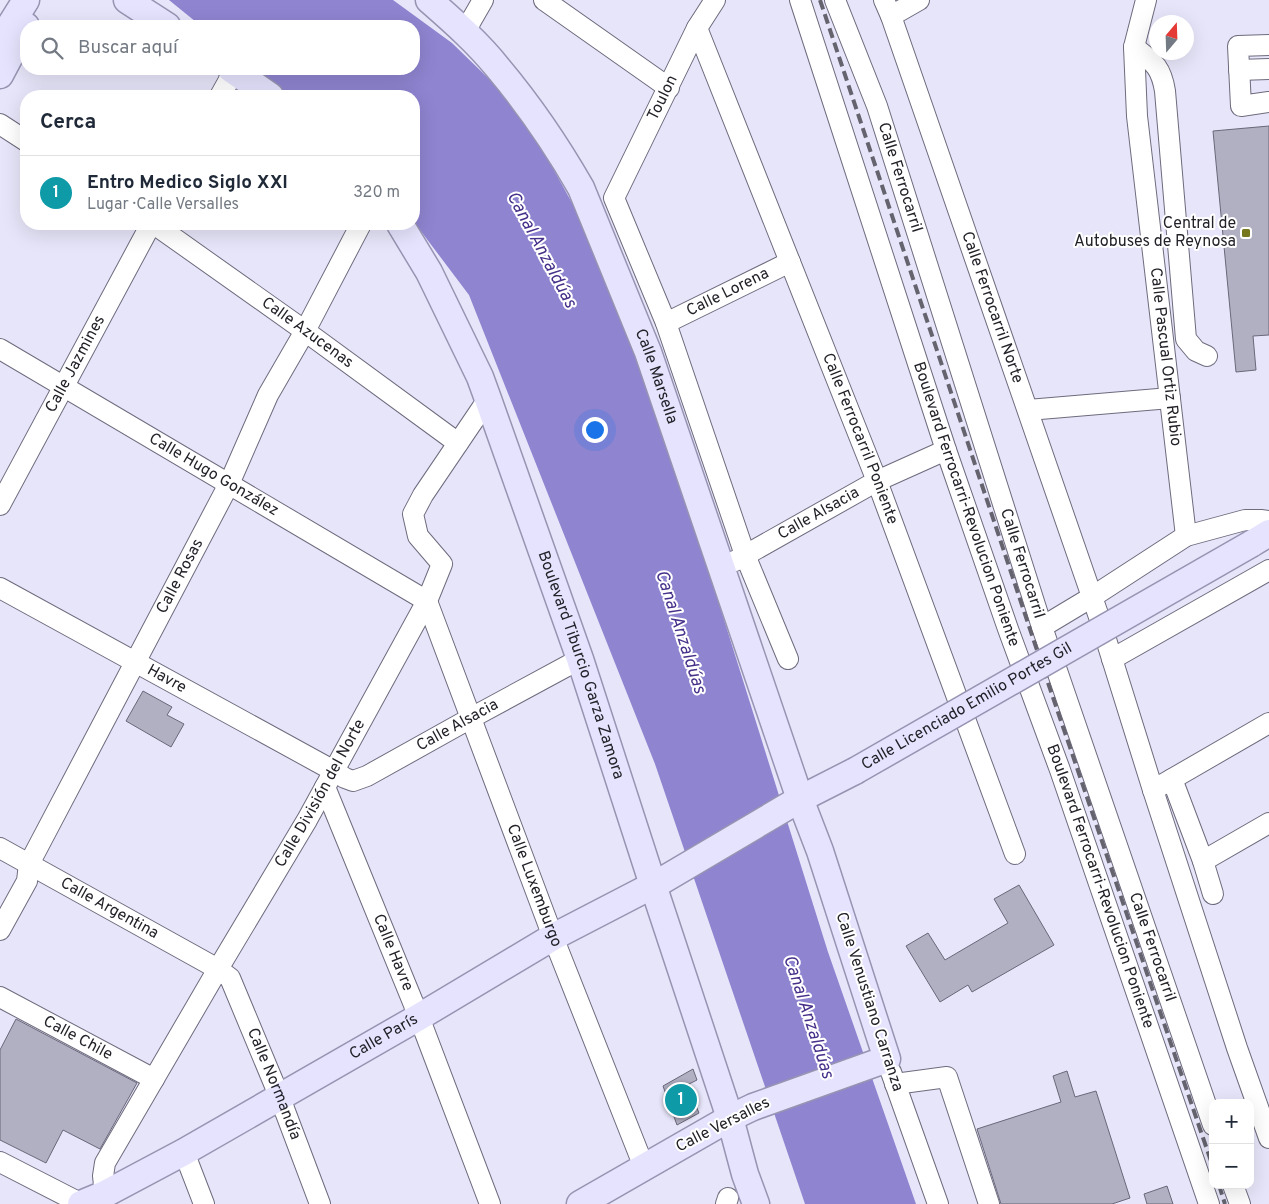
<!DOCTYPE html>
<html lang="es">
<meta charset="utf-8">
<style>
body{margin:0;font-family:Overpass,sans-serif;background:#f2f2f3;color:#1f2937}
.controls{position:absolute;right:15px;bottom:15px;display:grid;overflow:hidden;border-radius:10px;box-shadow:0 5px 20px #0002}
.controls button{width:45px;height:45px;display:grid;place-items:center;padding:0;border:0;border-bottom:1px solid #e0e1e3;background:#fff;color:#1f2937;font:25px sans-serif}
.compass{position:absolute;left:1149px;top:15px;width:45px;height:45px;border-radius:50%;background:#fff;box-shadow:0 5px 20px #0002;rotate:19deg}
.you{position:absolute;left:594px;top:429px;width:18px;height:18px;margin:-12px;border:4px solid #fff;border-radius:50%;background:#1a73e8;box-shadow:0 0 0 8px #1a73e833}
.badge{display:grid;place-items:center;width:32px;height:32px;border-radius:50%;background:#77771d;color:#fff;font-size:16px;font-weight:700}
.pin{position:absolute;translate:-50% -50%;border:2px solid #fff;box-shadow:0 1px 5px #0006}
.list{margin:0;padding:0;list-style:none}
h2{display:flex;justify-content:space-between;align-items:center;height:65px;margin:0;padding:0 20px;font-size:21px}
h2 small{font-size:16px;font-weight:400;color:#747a83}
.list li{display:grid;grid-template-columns:32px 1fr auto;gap:15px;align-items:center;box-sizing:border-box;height:75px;padding:0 20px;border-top:1px solid #e0e1e3}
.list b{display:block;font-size:19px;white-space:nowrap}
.list p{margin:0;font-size:16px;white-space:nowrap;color:#747a83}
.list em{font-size:16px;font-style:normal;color:#747a83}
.icon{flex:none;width:28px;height:28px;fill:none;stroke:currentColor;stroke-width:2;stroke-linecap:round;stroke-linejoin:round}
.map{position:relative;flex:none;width:1269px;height:1204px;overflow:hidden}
.search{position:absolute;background:#fff;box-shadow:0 5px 20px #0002;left:20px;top:20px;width:400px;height:55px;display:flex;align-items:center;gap:12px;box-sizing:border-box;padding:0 18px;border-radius:20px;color:#747a83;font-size:19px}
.panel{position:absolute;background:#fff;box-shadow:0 5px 20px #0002;left:20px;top:90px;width:400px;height:140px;border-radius:20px}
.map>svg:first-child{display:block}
.water{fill:#8e84d0}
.building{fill:#b1afc2;stroke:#696879}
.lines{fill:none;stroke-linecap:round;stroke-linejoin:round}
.minor-casing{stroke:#6d6b7d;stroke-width:22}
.major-casing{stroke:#9694b2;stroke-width:29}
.minor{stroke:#fff;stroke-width:20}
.major{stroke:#e5e3fd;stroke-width:26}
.rail{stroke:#64636e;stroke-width:4;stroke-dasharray:10 5;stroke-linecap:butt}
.major-bridge-casing{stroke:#9694b2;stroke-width:29;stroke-linecap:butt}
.major-bridge{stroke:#e5e3fd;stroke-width:26}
.poi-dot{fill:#77771d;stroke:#fff;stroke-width:2}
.labels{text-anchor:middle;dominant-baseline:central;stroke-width:4;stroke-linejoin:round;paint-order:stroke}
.street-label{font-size:16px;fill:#222229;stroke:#fff}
.poi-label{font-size:16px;fill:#222229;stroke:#fff;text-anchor:end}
.water-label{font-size:18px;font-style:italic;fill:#46308a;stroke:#fff}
</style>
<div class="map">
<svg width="1269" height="1204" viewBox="0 0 1269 1204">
<rect width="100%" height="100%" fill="#e7e5f9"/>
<!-- water -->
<polygon class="water" points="169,0 393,0 452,43 521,110 600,254 643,361 828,952 916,1204 805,1204 655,764 469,295 414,222 414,96 289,96 254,69 414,69 414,26 201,26"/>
<!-- building -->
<g class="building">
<polygon points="1269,126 1269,335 1253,336 1256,370 1236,372 1213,131"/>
<polygon points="143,691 172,707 167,715 184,724 171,747 126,721"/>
<polygon points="1019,885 1054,945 972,992 968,985 940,1002 906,946 928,933 945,960 1008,923 994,899"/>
<polygon points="16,1019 137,1083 100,1149 63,1130 46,1163 0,1140 0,1050"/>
<polygon points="693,1069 697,1080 687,1085 699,1113 677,1125 663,1086"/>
<polygon points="1067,1071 1075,1097 1096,1091 1130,1198 1112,1204 1001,1204 977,1129 1061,1102 1053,1076"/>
<polygon points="1167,1186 1173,1204 1147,1204 1144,1194"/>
</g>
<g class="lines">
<defs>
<g id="minor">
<polyline points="544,0 669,88"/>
<polyline points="715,0 697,28 614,198 666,323 745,555 788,659"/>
<path id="s1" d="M800,0L946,450L1008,629L1060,770L1209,1204"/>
<path id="s2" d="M835,0L877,106L1042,627L1213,1125"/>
<path id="s3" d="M884,0L891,16L1099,617L1153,790L1237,1048L1269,1138"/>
<path id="s4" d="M1146,0L1134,47L1137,116L1186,536"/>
<polyline points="891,16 919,0"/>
<path id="s5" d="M697,28L877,481L1015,854"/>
<polyline points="464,33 483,0"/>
<polyline points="1269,45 1238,46 1241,106 1269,102"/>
<path d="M1134,47C1153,62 1161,66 1165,91L1186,339L1196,351L1207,356"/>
<polyline points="1239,70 1269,69"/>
<polyline points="220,96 234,71"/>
<polyline points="0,124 26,141"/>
<path id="s6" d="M154,224L305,331L458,443"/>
<path id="s7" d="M666,323L790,262"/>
<path id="s8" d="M0,349L427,601"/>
<polyline points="1028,410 1170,398"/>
<path id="s9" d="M0,505L151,224"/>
<path id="s10" d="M735,561L877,481L946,450"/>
<path id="s11" d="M0,588L334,771L345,778L353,781L367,776L471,718L580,659"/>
<path id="s12" d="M427,601L553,937L644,1167"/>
<polyline points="1042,627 1092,597 1186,536 1245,520 1261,520 1269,521"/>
<polyline points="1112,659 1269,570"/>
<polyline points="1172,779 1203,861 1213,894"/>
<path id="s13" d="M325,787L419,1017L490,1204"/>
<polyline points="1153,790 1269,723"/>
<path id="s14" d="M0,848L218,969L230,978L280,1098L320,1204"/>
<polyline points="1203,861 1269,823"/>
<path id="s15" d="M0,930L27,881L29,864L229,484L268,395L305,331L361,224"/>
<path id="s16" d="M0,997L154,1079"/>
<polyline points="891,1072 938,1204"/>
<polyline points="895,1084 947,1077 989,1204"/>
<polyline points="184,1152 204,1204"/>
<polyline points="0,1162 82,1204"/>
<polyline points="1233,1185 1240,1204"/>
<path id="s17" d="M105,1194L103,1176L105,1163L218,969L307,820L427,601L442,564L418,536L413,514L423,495L488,399"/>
<polyline points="726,1204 728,1198"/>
</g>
<g id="major">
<polyline points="127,0 167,26"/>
<path id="s18" d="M429,0C453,21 478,43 498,68C529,105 557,146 581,188L648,352L800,799L820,851L887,1059L753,1107L730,1118L580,1204"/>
<polyline points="1,40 26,0"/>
<polyline points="231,69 270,96"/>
<polyline points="0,75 26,26"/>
<path id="s19" d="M400,224L429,272L480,377L488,399L580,659L653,885L730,1118L745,1174L756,1204"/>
<polyline points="1251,544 1269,533"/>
<path id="s20" d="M81,1204L105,1194L184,1152L419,1017L553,937L663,880L800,799L855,771"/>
</g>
</defs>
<!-- minor casing -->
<use href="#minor" class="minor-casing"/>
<!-- major casing -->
<use href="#major" class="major-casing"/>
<!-- minor -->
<use href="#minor" class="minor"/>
<!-- major -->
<use href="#major" class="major"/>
<!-- rail -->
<g class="rail">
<polyline points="820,0 1045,674 1213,1167"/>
<polyline points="1219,1185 1225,1204"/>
</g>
<defs>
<g id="major-bridge">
<path id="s21" d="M855,771L1251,544"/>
</g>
</defs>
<!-- major-bridge casing -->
<use href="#major-bridge" class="major-bridge-casing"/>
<!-- major-bridge -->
<use href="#major-bridge" class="major-bridge"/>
</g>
<!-- markers -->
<rect class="poi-dot" x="1241" y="228" width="10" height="10" rx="2.5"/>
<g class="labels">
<!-- street labels -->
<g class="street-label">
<text transform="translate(663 98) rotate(-64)">Toulon</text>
<text stroke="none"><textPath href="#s2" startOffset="189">Calle Ferrocarril</textPath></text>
<text stroke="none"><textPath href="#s7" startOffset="69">Calle Lorena</textPath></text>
<text stroke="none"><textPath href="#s3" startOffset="326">Calle Ferrocarril Norte</textPath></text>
<text stroke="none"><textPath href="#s6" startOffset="188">Calle Azucenas</textPath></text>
<text stroke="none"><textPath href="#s4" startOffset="360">Calle Pascual Ortiz Rubio</textPath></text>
<text stroke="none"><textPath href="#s9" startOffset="160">Calle Jazmines</textPath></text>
<text stroke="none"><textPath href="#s18" startOffset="446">Calle Marsella</textPath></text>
<text stroke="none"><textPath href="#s5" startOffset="442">Calle Ferrocarril Poniente</textPath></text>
<text stroke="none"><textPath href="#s8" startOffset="248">Calle Hugo González</textPath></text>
<text stroke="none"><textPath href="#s1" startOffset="531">Boulevard Ferrocarri-Revolucion Poniente</textPath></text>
<text stroke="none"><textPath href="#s10" startOffset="96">Calle Alsacia</textPath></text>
<text stroke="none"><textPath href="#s2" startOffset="594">Calle Ferrocarril</textPath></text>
<text stroke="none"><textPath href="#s15" startOffset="398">Calle Rosas</textPath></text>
<text stroke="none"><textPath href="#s19" startOffset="478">Boulevard Tiburcio Garza Zamora</textPath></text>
<text stroke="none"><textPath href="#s11" startOffset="190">Havre</textPath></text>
<text stroke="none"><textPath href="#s21" startOffset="129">Calle Licenciado Emilio Portes Gil</textPath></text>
<text stroke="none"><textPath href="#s11" startOffset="521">Calle Alsacia</textPath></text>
<text stroke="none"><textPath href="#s17" startOffset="459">Calle División del Norte</textPath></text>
<text stroke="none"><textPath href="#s12" startOffset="304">Calle Luxemburgo</textPath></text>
<text stroke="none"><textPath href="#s1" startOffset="936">Boulevard Ferrocarri-Revolucion Poniente</textPath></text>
<text stroke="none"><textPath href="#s14" startOffset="125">Calle Argentina</textPath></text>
<text stroke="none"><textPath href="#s2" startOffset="999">Calle Ferrocarril</textPath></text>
<text stroke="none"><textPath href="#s13" startOffset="179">Calle Havre</textPath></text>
<text transform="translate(869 1002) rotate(72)">Calle Venustiano Carranza</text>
<text stroke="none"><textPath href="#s20" startOffset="346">Calle París</textPath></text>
<text stroke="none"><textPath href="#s16" startOffset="88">Calle Chile</textPath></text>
<text stroke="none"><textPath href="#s14" startOffset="379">Calle Normandía</textPath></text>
<text transform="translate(723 1125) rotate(-27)">Calle Versalles</text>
</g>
<!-- poi labels -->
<g class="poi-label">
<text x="1236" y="224">Central de<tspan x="1236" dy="18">Autobuses de Reynosa</tspan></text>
</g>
<!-- water labels -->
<g class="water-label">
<text transform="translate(541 250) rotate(62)">Canal Anzaldúas</text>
<text transform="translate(680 632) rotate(72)">Canal Anzaldúas</text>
<text transform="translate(808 1017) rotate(72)">Canal Anzaldúas</text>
</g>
</g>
</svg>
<div class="controls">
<button>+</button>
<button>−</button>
</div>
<svg class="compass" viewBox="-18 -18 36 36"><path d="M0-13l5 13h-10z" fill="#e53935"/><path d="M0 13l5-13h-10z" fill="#747a83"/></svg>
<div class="you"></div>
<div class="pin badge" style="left:681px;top:1100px;background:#0f9aa8">1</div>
<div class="search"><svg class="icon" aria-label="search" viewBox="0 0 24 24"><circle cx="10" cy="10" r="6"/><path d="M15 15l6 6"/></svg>Buscar aquí</div>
<section class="panel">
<h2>Cerca<small></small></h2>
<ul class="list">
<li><span class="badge" style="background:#0f9aa8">1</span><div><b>Entro Medico Siglo XXI</b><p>Lugar · Calle Versalles</p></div><em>320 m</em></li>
</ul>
</section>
</div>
